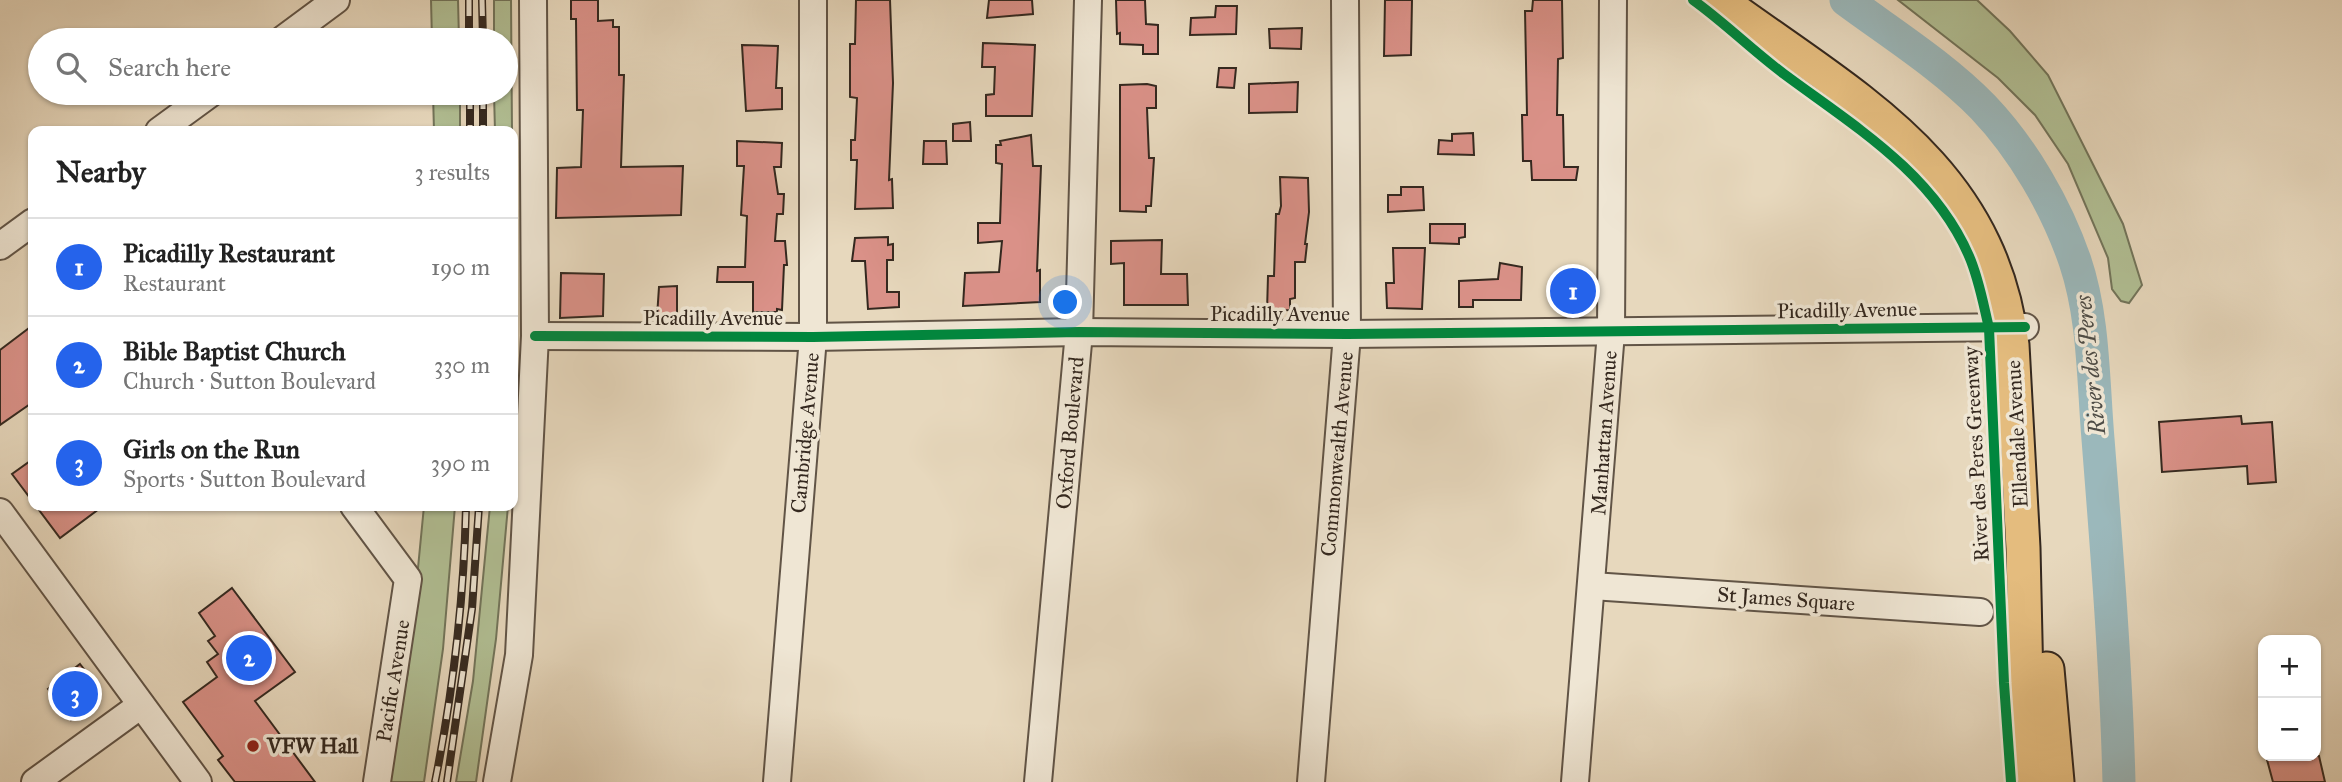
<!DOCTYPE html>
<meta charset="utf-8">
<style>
body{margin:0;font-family:"IM FELL Great Primer",serif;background:#f2f2f2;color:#222}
.controls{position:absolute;right:21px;bottom:21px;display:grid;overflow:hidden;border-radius:14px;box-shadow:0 2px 5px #0004}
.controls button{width:63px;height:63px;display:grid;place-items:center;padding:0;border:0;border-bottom:2px solid #e0e0e0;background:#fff;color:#222;font:35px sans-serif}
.you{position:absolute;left:1066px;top:303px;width:24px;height:24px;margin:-18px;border:5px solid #fff;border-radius:50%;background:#1a73e8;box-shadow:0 0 0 10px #1a73e833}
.badge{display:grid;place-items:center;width:46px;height:46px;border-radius:50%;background:#2563eb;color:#fff;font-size:23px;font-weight:700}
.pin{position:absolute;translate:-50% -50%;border:4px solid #fff;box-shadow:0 2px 7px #0006}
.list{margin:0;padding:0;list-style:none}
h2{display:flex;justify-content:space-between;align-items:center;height:91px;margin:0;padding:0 28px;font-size:30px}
h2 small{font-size:23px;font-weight:400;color:#767676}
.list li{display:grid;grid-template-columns:46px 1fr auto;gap:21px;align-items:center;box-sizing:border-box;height:98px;padding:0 28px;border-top:2px solid #e0e0e0}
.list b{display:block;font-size:26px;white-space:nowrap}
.list p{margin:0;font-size:23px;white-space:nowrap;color:#767676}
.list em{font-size:23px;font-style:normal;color:#767676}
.icon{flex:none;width:38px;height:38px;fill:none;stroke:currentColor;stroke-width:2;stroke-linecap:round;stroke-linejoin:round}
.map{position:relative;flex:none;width:2342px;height:782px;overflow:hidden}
.search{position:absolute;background:#fff;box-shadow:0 2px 5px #0004;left:28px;top:28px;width:490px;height:77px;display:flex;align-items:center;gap:18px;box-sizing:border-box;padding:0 24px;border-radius:38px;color:#767676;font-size:26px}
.panel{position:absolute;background:#fff;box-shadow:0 2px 5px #0004;left:28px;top:126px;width:490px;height:385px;border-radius:14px}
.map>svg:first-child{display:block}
.green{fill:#b1bf94;stroke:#72745a;stroke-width:2}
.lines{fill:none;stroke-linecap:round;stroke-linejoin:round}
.river{stroke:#9bb8bb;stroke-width:33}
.building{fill:#da9188;stroke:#34281f;stroke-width:2}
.minor-casing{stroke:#615446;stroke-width:30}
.major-casing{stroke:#34281f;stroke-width:37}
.minor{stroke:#efe6d4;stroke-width:26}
.major{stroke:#e4bc7e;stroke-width:33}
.rail-casing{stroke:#34281f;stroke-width:8}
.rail{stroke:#efe6d4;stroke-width:5;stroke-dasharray:16;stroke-linecap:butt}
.cycleway-casing{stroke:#efe6d4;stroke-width:15}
.cycleway{stroke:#00873e;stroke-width:10}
.poi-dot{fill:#8f2418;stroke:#efe6d4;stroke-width:2.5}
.labels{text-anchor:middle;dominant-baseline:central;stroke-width:7;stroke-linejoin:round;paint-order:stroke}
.street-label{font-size:21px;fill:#34281f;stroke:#efe6d4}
.poi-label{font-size:21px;font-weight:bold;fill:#34281f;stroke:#efe6d4;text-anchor:start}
.water-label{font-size:23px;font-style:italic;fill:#4e4c46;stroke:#efe6d4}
</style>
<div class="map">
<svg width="2342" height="782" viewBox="0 0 2342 782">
<rect width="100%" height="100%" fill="#e7d8bd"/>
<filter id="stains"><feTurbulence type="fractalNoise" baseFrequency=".00286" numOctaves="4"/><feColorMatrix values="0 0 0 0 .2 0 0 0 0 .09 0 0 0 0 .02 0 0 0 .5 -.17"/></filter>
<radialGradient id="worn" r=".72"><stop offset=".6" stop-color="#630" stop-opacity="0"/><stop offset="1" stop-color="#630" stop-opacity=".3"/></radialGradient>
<!-- green -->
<g class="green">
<polygon points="431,0 458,0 459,40 432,40"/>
<polygon points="494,0 511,0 512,131 495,131 494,93 506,93 506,40 494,40"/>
<polygon points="1898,0 1977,0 2010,31 2048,75 2123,224 2142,285 2129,303 2121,301 2112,289 2108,258 2068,164 2035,115 1998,78"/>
<polygon points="433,93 460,93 460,131 434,131"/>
<polygon points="424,506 455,506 443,649 424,782 388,782 408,671"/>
<polygon points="490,506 508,506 496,639 476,782 456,782 473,681"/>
</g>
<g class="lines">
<!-- river -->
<path class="river" d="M1846,0C1892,34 1943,66 1983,107C2023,149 2056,206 2075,261C2094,317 2093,380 2098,439C2107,553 2116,667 2119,782"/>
</g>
<!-- building -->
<g class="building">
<polygon points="571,0 598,0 598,21 613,20 613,27 619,27 619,75 624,75 621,167 683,166 681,215 556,218 557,168 581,167 583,110 577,110 576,19 571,19"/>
<polygon points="856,0 890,0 893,83 889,180 892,179 893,208 855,209 857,160 851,160 851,140 855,140 857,98 850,97 850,44 855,44"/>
<polygon points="989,0 1032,0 1033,14 987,18"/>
<polygon points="1116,0 1145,0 1146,24 1158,25 1158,54 1143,54 1143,45 1120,44 1120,33 1117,34"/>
<polygon points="1385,0 1412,0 1411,55 1384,56"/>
<polygon points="1533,0 1562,0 1563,58 1558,59 1557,115 1563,115 1564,167 1578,167 1576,180 1532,180 1531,161 1523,161 1522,115 1527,115 1525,11 1532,11"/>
<polygon points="1216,6 1237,6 1236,34 1190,35 1191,18 1215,17"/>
<polygon points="1302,28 1301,49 1270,48 1269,29"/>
<polygon points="983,43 1035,45 1032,116 986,116 986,95 994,94 995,67 982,67"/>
<polygon points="742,45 778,46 776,88 782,88 782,109 746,111"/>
<polygon points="1219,68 1236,68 1234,88 1217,87"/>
<polygon points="1298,82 1297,112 1249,113 1249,84"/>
<polygon points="1147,84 1156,86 1156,108 1147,108 1149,158 1154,158 1151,206 1146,206 1146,212 1120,211 1120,85"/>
<polygon points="970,122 971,141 953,141 953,124"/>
<polygon points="1473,133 1474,155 1438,154 1439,140 1452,141 1452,134"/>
<polygon points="1031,135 1033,166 1041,166 1037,271 1040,270 1040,302 963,306 965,273 999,272 1002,241 978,243 978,223 1000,223 1002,164 996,163 996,145 1001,145 1000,141"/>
<polygon points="737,141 782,143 781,167 774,167 778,194 784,194 783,214 777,214 775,241 785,241 787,265 784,265 782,310 777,309 777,312 753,312 753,282 717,282 718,267 745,267 747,216 741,215 744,166 737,166"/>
<polygon points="924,141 946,141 947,164 923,164"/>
<polygon points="1280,177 1308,178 1309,212 1305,244 1307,244 1305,262 1295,262 1295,298 1290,299 1290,310 1267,311 1268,276 1274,276 1276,214 1279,214 1281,206"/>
<polygon points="1401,187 1423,187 1424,210 1388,212 1388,195 1401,195"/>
<polygon points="1430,224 1465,224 1465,237 1459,238 1459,244 1430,243"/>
<polygon points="888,237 888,245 893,244 893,260 887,260 887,292 899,292 899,307 868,309 865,261 852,261 855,238"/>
<polygon points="1162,240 1161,274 1187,274 1188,305 1124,305 1124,263 1111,264 1111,241"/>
<polygon points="1393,248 1425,248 1422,309 1387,308 1386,283 1394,283"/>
<polygon points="1500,263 1522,267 1521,300 1473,300 1473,307 1459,307 1459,281 1498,279"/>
<rect x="1561" y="269" width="24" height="43"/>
<polygon points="561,273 604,274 603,316 560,318"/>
<polygon points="677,286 677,316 657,317 659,287"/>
<polygon points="33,325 33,402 0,425 0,350"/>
<polygon points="2241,416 2242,424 2272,422 2276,482 2248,484 2247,466 2162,472 2159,422"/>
<polygon points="33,459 33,502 12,474"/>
<polygon points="36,506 103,506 60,538"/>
<polygon points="232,588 295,672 255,701 315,782 235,782 218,760 223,756 183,702 217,677 207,662 218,654 208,641 215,636 199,613"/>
<polygon points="80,664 98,687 100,699 71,720 48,689"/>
<polygon points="2266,756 2319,756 2325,782 2273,782"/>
</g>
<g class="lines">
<defs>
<g id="minor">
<polyline points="282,40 336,0"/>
<polyline points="159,131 211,93"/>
<polyline points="0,246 33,222"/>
<polyline points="535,336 813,337 1079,332 1347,334 2025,327"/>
<polyline points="354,506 408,579 377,782"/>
<polyline points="0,512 198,782"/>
<polyline points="1592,586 1980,612"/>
<polyline points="35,782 141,705"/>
<polyline points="497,782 519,655 535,336 533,0"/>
<polyline points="777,782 813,337 813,0"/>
<polyline points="1038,782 1079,332 1088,0"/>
<polyline points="1311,782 1347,334 1345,0"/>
<polyline points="1575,782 1611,332 1613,0"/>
</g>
<g id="major">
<path d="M1720,0C1852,97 1990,165 2012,345L2023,548L2027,729L2035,782"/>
<polyline points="2047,669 2057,782"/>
</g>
</defs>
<!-- minor casing -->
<use href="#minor" class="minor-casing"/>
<!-- major casing -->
<use href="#major" class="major-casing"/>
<!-- minor -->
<use href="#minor" class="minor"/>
<!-- major -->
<use href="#major" class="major"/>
<defs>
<g id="rail">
<polyline points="469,0 469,40"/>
<polyline points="482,0 483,40"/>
<polyline points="470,93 470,131"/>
<polyline points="483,93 483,131"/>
<path d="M435,782C453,692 464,597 466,506"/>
<polyline points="447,782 472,609 479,506"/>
</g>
</defs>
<!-- rail casing -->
<use href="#rail" class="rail-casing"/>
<!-- rail -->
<use href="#rail" class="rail"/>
<defs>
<g id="cycleway">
<path d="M1693,0C1725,23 1753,51 1784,74C1854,126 1933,173 1969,256C1979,279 1983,303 1989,328L2004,683L2011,782"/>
<polyline points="535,336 813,337 1079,332 1347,334 2025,327"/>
</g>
</defs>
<!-- cycleway casing -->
<use href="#cycleway" class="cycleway-casing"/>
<!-- cycleway -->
<use href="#cycleway" class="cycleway"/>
</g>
<!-- markers -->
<circle class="poi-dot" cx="253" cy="746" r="7"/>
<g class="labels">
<!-- street labels -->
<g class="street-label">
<text transform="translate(1847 310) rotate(-1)">Picadilly Avenue</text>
<text x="1280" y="314">Picadilly Avenue</text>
<text x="713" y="318">Picadilly Avenue</text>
<text transform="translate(805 433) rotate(-85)">Cambridge Avenue</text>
<text transform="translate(1070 433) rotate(-85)">Oxford Boulevard</text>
<text transform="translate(1604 433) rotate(-86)">Manhattan Avenue</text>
<text transform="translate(2017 434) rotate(-93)">Ellendale Avenue</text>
<text transform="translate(1337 454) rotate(-85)">Commonwealth Avenue</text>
<text transform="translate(1976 454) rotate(-93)">River des Peres Greenway</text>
<text transform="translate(1786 599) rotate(4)">St James Square</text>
<text transform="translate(393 681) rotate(-81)">Pacific Avenue</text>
</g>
<!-- poi labels -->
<g class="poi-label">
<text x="267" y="746">VFW Hall</text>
</g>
<!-- water labels -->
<g class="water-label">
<text transform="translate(2090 365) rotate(-96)">River des Peres</text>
</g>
</g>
<rect width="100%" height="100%" filter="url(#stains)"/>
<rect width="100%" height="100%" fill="url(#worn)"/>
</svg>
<div class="controls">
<button>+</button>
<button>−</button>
</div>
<div class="you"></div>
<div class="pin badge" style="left:1573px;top:291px">1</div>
<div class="pin badge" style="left:249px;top:658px">2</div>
<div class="pin badge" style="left:75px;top:694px">3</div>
<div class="search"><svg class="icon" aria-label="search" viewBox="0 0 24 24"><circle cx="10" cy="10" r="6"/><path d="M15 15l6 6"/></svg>Search here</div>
<section class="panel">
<h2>Nearby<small>3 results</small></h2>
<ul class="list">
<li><span class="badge">1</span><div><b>Picadilly Restaurant</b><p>Restaurant</p></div><em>190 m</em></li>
<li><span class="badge">2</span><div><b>Bible Baptist Church</b><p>Church · Sutton Boulevard</p></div><em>330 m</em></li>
<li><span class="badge">3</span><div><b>Girls on the Run</b><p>Sports · Sutton Boulevard</p></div><em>390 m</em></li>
</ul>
</section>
</div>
